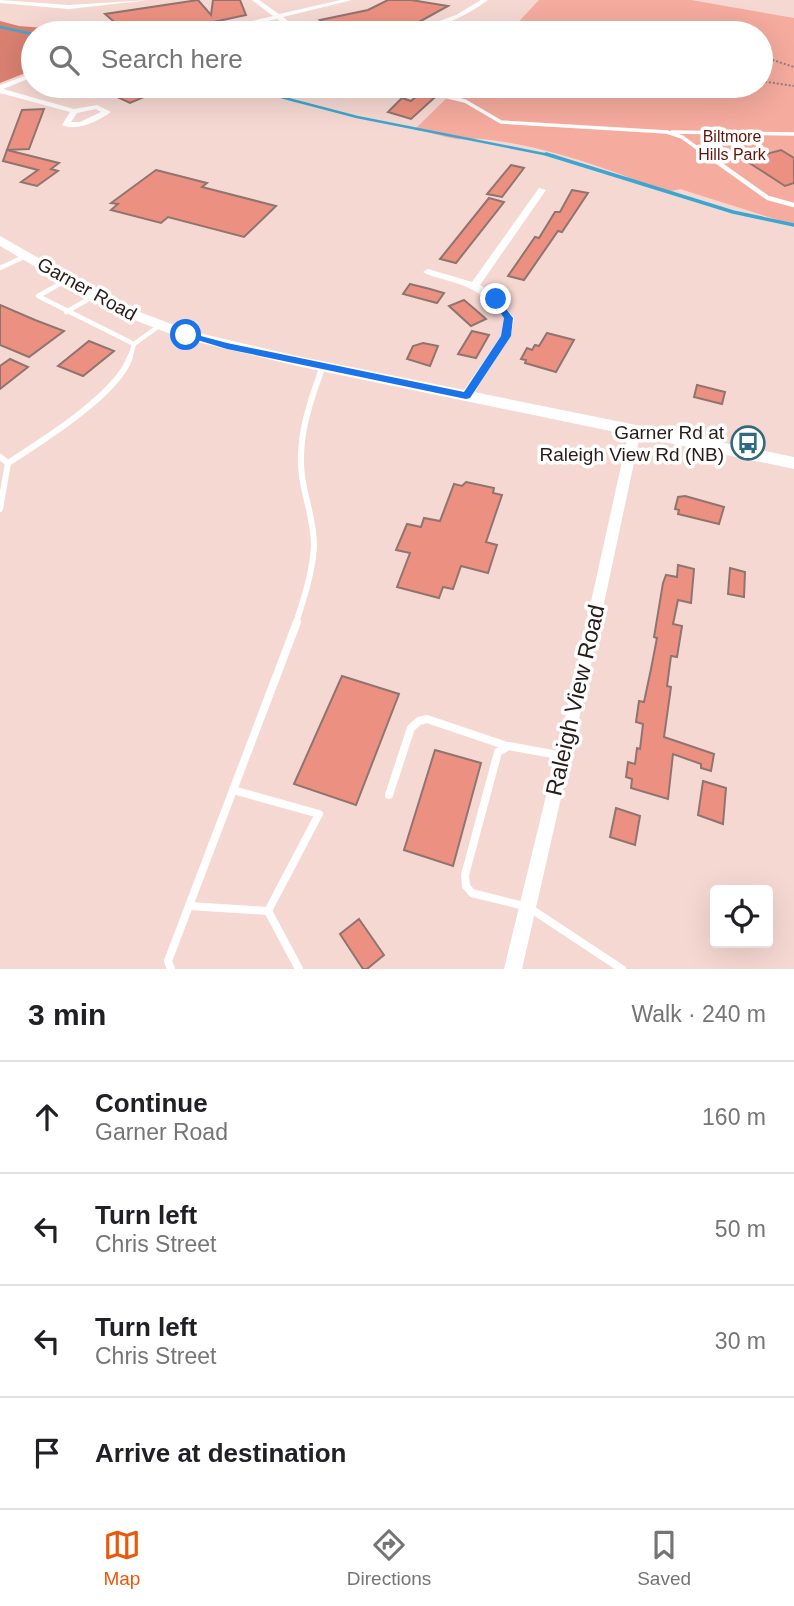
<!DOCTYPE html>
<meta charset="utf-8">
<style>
body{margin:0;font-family:Helvetica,sans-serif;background:#f2f2f2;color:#202124}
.controls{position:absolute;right:21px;bottom:21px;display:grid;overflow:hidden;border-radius:7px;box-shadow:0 7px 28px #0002}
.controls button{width:63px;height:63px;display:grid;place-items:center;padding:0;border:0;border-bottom:2px solid #e0e0e0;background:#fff;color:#202124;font:35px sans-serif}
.stop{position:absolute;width:21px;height:21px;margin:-16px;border:5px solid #1a73e8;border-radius:50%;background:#fff}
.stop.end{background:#1a73e8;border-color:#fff;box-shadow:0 2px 7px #0008}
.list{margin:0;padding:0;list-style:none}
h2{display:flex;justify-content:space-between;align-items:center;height:91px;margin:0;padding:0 28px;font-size:30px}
h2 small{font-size:23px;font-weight:400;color:#757577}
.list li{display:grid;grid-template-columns:46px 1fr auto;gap:21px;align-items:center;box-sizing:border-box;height:112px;padding:0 28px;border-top:2px solid #e0e0e0}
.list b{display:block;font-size:26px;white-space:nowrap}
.list p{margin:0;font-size:23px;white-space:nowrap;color:#757577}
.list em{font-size:23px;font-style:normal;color:#757577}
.icon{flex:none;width:38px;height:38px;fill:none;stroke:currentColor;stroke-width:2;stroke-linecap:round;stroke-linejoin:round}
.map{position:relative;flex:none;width:794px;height:969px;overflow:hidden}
.search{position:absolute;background:#fff;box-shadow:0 7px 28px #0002;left:21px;right:21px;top:21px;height:77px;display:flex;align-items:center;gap:18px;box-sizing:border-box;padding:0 24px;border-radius:38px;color:#757577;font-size:26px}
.sheet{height:539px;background:#fff}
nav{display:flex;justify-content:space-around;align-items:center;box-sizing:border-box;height:98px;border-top:2px solid #e0e0e0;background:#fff;font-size:19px;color:#757577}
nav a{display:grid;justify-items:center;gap:4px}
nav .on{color:#ea580c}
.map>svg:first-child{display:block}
.green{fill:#f5ab9e}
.forest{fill:#d98071}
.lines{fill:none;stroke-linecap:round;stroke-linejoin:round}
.stream-far1{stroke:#3ba7d1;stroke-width:2.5}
.stream{stroke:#3ba7d1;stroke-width:3.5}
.building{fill:#ec9181;stroke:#8f746f;stroke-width:2}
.path{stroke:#937f7a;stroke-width:2;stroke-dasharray:2 2;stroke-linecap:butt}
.lane-far3{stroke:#fff;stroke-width:3.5}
.lane-far2{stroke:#fff;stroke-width:4.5}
.lane-far1{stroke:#fff;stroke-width:6}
.lane{stroke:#fff;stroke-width:8}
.street{fill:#fff;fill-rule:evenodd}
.secondary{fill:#fff;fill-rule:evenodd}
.route{fill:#1a73e8}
.labels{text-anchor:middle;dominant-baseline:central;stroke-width:7;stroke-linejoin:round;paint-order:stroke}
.far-park-label{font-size:16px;fill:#64140b;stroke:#fff}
.street-label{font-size:19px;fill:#281d1b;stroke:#fff}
.poi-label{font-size:19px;fill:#281d1b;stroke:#fff;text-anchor:end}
.near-street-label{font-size:23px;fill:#281d1b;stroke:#fff}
</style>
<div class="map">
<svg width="794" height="969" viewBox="0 0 794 969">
<rect width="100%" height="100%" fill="#f6d8d2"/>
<!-- green -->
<path class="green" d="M539,0H691L794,18V225L680,189C655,197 642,182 620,174C576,158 530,144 483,139C474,138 465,140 456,139C442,137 429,131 414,130L459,86H761V33H508Z"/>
<!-- forest -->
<polygon class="forest" points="0,21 19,26 69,30 73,33 33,33 33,70 0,83"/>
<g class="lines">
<!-- stream-far1 -->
<g class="stream-far1">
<polyline points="0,27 33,34"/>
<polyline points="239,86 357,117 554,156"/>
</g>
<!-- stream -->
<polyline class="stream" points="546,154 733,212 794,225"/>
</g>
<!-- building -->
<g class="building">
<polygon points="198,0 211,15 213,0 240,0 246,15 176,30 179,33 127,33 105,14"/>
<polygon points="388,0 411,0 448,6 419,22 372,33 358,33 348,26 335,30 320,20 368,10"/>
<polygon points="123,87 144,97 130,103 98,88"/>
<polygon points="418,95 434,98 411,119 388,112 402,98 411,101"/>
<polygon points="44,109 29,149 7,150 22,110"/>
<polygon points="7,150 59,163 51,169 58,171 37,186 21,182 38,170 3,161"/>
<polygon points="781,150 794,158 794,183 785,186 745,160"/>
<polygon points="511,165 524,168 502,197 487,194"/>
<polygon points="156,170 207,183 202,187 276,206 244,237 168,217 161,223 111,210 118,204 111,203"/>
<polygon points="572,190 588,193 562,232 558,231 524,280 508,276 535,237 539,238 555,212 560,212"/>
<polygon points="489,198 504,202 456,263 440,259"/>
<polygon points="410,284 430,289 444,293 437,303 403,294"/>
<polygon points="464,300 477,311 486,319 471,326 449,306"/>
<polygon points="0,305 35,320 64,331 29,357 0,345"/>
<polygon points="472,331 489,335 476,358 458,354"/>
<polygon points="547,333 574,340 556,372 525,363 526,360 521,359 527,348 532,350 535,345 539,346"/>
<polygon points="89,341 114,351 83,376 58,366"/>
<polygon points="423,343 438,346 430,366 407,359 413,346"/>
<polygon points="10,359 28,367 0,389 0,366"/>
<polygon points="697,385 725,392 722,404 694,397"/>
<polygon points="466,482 494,488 493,493 502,495 486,542 497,545 488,573 461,566 453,589 443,587 439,598 397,587 410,553 396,550 407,524 421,527 424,518 440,521 454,484 462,486"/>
<polygon points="685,496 724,507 719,524 678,514 679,510 675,509 678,497"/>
<polygon points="678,565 694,569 691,603 678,600 673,624 682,626 677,657 671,656 667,686 671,687 664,737 714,754 711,771 701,768 701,764 673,754 668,799 631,788 632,779 626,777 628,762 635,764 637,748 640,749 643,724 636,722 639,701 644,702 651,669 657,638 654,637 663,583 666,575 677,577"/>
<polygon points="730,568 745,572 744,597 728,594"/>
<polygon points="342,676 399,694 356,805 294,784"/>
<polygon points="435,750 481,763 453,866 404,850"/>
<polygon points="703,781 726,788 723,824 698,815"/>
<polygon points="616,808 640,816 635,845 610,837"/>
<polygon points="359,919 384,955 367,969 363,969 340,934"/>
</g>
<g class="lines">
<!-- path -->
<g class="path">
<polyline points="761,56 794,67"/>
<polyline points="761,81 794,86"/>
</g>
<!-- lane-far3 -->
<g class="lane-far3">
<polyline points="440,95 465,101 501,122 667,132 682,137 708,156"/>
<polyline points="672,132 794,134"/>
</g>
<!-- lane-far2 -->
<g class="lane-far2">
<polyline points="706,154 768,198 794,205"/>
<polyline points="0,268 26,256"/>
<polyline points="67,280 38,296 134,344 159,326"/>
<polyline points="66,312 94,296"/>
<polyline points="130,358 134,344"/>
</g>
<!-- lane-far1 -->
<g class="lane-far1">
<path d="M0,457L8,463C42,441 118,394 130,357"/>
<polyline points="0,509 8,463"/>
<path d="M296,623C304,598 313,571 314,545C314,521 305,499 302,476C297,438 310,401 323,366"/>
</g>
<!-- lane -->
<g class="lane">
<polyline points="563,756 509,746 498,752 465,875 466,886 472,893 528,907 622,969"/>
<polyline points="233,790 319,814 268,911"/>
<polyline points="389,795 411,728 419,721 427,719 507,746"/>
<polyline points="189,906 268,911 299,969"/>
<polyline points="171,969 168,961 297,622"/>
</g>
<!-- street -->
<g class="street">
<polygon points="0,0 69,5 150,0 69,9 0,3"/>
<polygon points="252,0 259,0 279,14 341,0 352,0 283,17 304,33 297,33 277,19 214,33 203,33 273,16"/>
<path d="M481,0H488C470,14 430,34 407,33L456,15Z"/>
<path d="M33,73V77L3,89L74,109L97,105L111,112C98,121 77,132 62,125L70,112L0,93V85ZM96,109L101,112L80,122H71L77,113Z"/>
<polygon points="393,86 406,86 444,95 440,97"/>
<path d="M539,188L546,190L480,285L495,295L514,318L511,336L470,399H462L460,396L501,336L504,318C489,298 473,287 449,281C441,278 431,277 423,272L428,269L472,282Z"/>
<polygon points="635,426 641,430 584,697 522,969 504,969 570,697 629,430"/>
</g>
<!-- secondary -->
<polygon class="secondary" points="0,236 121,305 190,331 297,356 794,457 794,469 297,366 181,338 111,311 0,246"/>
</g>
<!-- route -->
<polygon class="route" points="496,296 513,318 511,336 470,398 466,399 227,349 181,335 186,332 227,343 464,392 501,336 504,318 491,299"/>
<!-- icons -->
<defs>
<symbol id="bus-ring" viewBox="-11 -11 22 22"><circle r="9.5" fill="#fff" stroke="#2f6a82" stroke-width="1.5"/><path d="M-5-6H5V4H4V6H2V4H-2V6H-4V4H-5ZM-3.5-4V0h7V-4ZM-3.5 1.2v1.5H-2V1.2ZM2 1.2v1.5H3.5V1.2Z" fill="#2f6a82"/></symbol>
</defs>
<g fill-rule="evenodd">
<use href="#bus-ring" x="729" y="424" width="38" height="38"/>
</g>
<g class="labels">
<!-- far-park labels -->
<g class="far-park-label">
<text x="732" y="136">Biltmore<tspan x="732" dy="18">Hills Park</tspan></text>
</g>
<!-- street labels -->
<g class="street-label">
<text transform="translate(87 289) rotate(29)">Garner Road</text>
</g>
<!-- poi labels -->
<g class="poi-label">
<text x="724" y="432">Garner Rd at<tspan x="724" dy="22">Raleigh View Rd (NB)</tspan></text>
</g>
<!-- near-street labels -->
<g class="near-street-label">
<text transform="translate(575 700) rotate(-77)">Raleigh View Road</text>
</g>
</g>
</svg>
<div class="controls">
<button><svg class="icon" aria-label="locate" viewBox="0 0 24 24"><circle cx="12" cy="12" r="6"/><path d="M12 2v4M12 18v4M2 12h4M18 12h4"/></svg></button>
</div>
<div class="stop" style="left:186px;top:335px"></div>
<div class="stop end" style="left:496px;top:299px"></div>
<div class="search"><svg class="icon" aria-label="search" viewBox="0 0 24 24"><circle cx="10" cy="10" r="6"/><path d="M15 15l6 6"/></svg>Search here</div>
</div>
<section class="sheet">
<h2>3 min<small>Walk · 240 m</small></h2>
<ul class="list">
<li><svg class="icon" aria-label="ahead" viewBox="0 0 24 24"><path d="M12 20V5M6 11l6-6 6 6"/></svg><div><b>Continue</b><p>Garner Road</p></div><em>160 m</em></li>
<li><svg class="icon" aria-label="left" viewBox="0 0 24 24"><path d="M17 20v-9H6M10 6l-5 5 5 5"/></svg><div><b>Turn left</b><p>Chris Street</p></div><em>50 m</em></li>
<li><svg class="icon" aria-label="left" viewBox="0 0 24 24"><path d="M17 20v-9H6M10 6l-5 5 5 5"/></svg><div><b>Turn left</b><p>Chris Street</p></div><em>30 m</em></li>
<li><svg class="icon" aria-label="arrive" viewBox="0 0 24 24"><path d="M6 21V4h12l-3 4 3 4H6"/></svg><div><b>Arrive at destination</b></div></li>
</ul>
</section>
<nav>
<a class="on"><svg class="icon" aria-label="map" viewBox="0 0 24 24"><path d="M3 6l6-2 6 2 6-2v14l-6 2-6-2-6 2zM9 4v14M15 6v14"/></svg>Map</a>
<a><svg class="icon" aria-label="directions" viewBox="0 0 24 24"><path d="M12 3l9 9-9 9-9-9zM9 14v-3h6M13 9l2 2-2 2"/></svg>Directions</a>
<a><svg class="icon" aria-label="saved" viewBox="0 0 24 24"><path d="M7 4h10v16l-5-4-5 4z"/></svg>Saved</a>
</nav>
